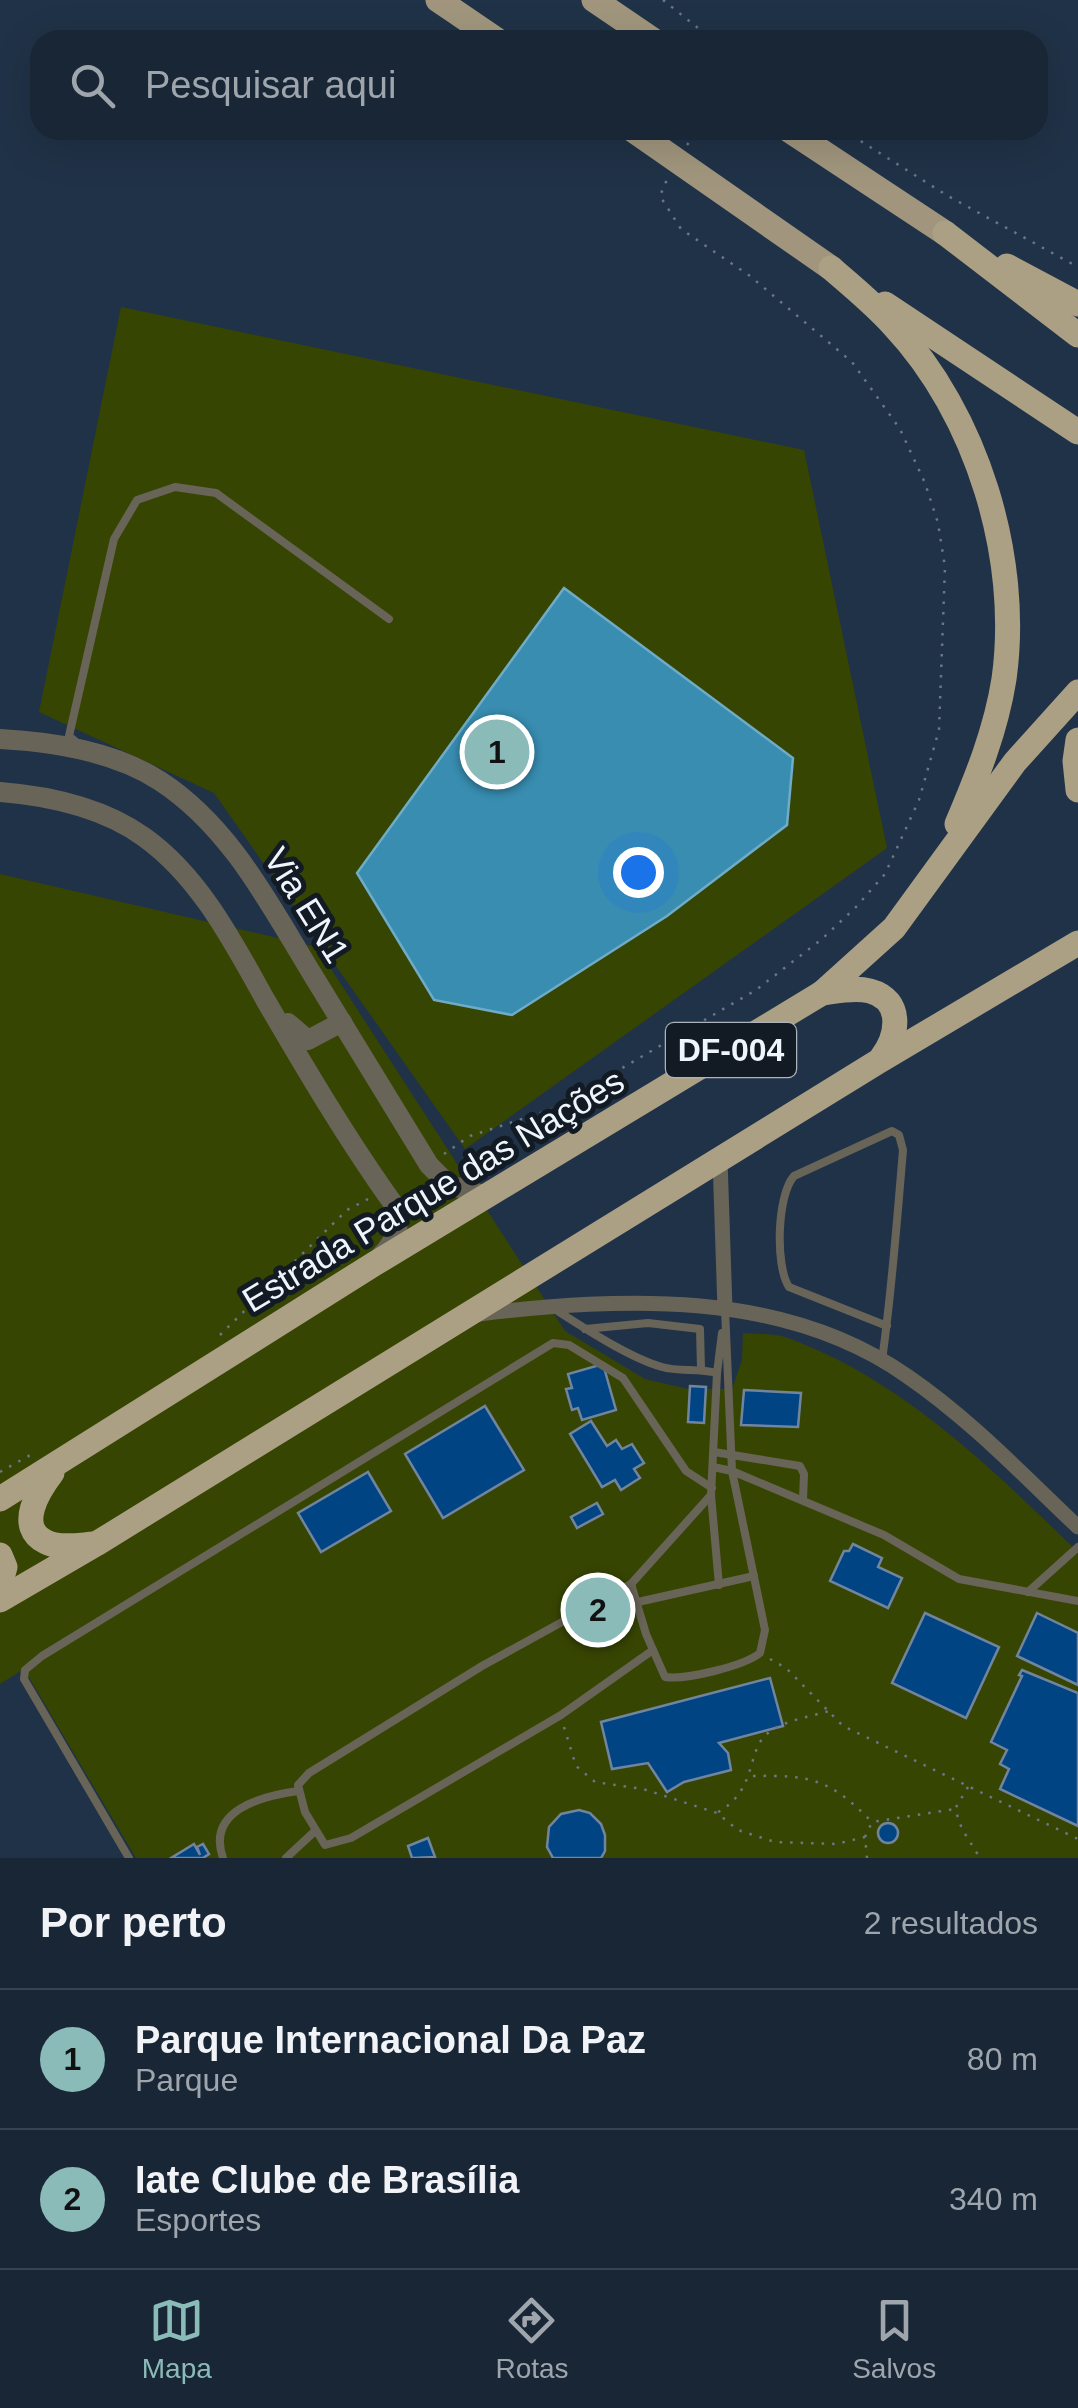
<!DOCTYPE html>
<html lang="pt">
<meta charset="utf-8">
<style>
body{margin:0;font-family:Helvetica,sans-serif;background:#253241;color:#f1f3f6}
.you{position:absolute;left:638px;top:872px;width:35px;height:35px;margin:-25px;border:8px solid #fff;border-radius:50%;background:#1a73e8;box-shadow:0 0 0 15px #1a73e833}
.badge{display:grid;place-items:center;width:65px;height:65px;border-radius:50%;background:#8bbbb9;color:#111;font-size:32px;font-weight:700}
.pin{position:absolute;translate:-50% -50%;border:5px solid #fff;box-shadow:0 2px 10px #0006}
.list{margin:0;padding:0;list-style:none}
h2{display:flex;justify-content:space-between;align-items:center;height:130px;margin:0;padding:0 40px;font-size:42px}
h2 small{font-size:32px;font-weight:400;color:#9fa5ad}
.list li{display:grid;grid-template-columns:65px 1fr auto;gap:30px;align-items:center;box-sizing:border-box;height:140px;padding:0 40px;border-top:2px solid #364350}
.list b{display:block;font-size:38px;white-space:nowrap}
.list p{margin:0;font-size:32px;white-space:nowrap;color:#9fa5ad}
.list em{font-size:32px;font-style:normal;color:#9fa5ad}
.icon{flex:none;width:55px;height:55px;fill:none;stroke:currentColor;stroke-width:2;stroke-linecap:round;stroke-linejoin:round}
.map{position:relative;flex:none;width:1078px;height:1858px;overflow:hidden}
.search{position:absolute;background:#182635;box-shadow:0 10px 40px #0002;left:30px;right:30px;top:30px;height:110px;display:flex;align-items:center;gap:25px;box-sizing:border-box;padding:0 35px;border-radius:30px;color:#9fa5ad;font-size:38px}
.sheet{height:410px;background:#182635}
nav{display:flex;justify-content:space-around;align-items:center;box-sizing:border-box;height:140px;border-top:2px solid #364350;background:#182635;font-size:28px;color:#9fa5ad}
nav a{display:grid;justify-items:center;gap:5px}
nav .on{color:#8bbbb9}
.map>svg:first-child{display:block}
.green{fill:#374503}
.water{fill:#388db1;stroke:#6facc8;stroke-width:2.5}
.building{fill:#004483;stroke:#71859e;stroke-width:2.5}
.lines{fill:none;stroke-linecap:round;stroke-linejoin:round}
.path{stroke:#697787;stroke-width:2.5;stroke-dasharray:2.5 8;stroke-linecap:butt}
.service{stroke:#696458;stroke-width:8}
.minor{stroke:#696458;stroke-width:15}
.tertiary{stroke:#696458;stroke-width:20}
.primary{stroke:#a1967d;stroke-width:25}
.trunk{stroke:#aca084;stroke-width:25}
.labels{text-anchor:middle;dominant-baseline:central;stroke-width:10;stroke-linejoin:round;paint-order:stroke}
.shield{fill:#121a23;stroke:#acb3bc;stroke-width:2.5}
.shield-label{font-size:32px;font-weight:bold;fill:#eef5fd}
.street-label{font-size:35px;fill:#eef5fd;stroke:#121a23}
</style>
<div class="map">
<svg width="1078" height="1858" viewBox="0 0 1078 1858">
<rect width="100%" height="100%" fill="#203247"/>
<!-- green -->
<g class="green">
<polygon points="121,307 804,450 887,848 465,1149 214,793 39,712"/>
<path d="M0,874L317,947L565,1331L645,1379L688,1389H732L742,1360L743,1333C757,1334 775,1333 788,1338C903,1380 992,1469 1078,1552V1858H136L24,1669L0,1684Z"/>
</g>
<!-- water -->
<polygon class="water" points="564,588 793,758 787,825 667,916 512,1015 434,1000 357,873"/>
<!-- building -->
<g class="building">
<polygon points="603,1364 616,1410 582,1420 578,1408 572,1410 566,1389 572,1388 568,1374"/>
<polygon points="690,1386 706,1387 704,1423 688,1422"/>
<polygon points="744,1390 801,1393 798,1427 741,1425"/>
<polygon points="485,1406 524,1470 443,1518 405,1454"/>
<polygon points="591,1421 607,1446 616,1440 622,1449 632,1444 644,1463 634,1469 640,1478 621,1490 615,1480 602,1487 570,1434"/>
<polygon points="368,1472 391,1511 321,1552 298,1513"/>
<polygon points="597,1503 603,1514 577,1528 571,1517"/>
<polygon points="853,1544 882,1558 878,1567 902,1578 888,1608 830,1581 844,1551 849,1551"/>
<polygon points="925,1613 999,1647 966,1718 892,1683"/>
<polygon points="1037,1613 1078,1633 1078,1685 1017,1656"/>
<polygon points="1022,1670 1078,1693 1078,1826 1000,1789 1009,1769 1000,1764 1007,1750 991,1742 1022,1676 1019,1675"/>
<polygon points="770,1678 783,1726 719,1743 728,1753 731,1770 684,1782 667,1792 648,1763 612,1769 601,1722"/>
<polygon points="579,1810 590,1813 601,1824 605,1835 605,1851 601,1858 553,1858 547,1847 549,1827 561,1814"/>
<circle cx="888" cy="1833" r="10"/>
<polygon points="428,1838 435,1857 412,1858 408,1846"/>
<polygon points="194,1844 200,1855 197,1847 203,1844 209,1854 203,1858 171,1858"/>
</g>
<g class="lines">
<!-- path -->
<g class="path">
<polyline points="663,0 713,40"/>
<polyline points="843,130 948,196 1078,267"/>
<polyline points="687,145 699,130"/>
<polyline points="444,1154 470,1136 550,1110 756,990 822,939 856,907 885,874 919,800 939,730 945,567 938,523 925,483 900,429 852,362 750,276 681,229 660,196 668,177"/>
<polyline points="220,1335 347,1210 368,1199"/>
<polyline points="0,1472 32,1454"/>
<polyline points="770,1659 786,1668 843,1726 1078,1839"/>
<polyline points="564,1727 576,1766 595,1782 643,1789 717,1813 738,1830 775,1842 836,1844 865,1837"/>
<path d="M753,1776C811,1775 830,1779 872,1822"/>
<polyline points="968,1787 955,1809 962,1829 980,1858"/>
<path d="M718,1812C758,1790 746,1750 768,1733C785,1720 809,1717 829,1711"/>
<polyline points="867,1858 865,1837 872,1822 955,1809"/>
</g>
<!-- service -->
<g class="service">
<polyline points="75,741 69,736 114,539 137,500 175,487 216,493 389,619"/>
<path d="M556,1310C584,1328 630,1358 662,1367C679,1372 698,1368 717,1373"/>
<polyline points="585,1329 648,1323 700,1329 701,1369"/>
<path d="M882,1360C892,1290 897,1220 903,1150L899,1135L892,1131L794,1176C777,1195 775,1266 789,1287L887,1326"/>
<polyline points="714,1452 800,1466 804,1474 803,1500"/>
<polyline points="713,1467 732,1471 884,1535 959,1579 1078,1601"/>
<path d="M631,1584L646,1634L665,1677C686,1680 744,1666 760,1653L765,1630L732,1471L725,1309"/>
<polyline points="719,1585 711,1495 717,1373 722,1333"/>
<polyline points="1028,1592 1078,1547"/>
<polyline points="638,1602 754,1576"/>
<polyline points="653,1650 561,1715 351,1838 325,1845 305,1812 298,1785 309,1773 482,1666 631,1584 711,1495"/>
<polyline points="129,1858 24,1679 25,1670 42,1656 553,1343 569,1345 623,1378 686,1471 712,1488"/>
<path d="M223,1858C206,1810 262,1796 298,1791"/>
<polyline points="286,1858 315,1831"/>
</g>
<!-- minor -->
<g class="minor">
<polyline points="720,1159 725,1309"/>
<path d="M479,1314C622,1297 783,1289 907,1376C970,1419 1023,1475 1078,1527"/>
</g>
<!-- tertiary -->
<g class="tertiary">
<path d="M0,739C54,742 114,751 160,781C231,827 271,907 314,977C352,1039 390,1102 429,1165L449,1185L488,1196"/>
<path d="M0,792C51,796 102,807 144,837C200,877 233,942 266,1001C305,1068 347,1139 392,1202C403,1225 397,1238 381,1256"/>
<polyline points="288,1023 308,1040 342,1022"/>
</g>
<!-- primary -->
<g class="primary">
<polyline points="438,0 497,40"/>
<polyline points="594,0 653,40"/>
<polyline points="633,130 831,268"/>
<polyline points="789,130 945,233"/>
</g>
<!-- trunk -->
<g class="trunk">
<polyline points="945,233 1078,335"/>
<polyline points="1007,266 1078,304"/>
<path d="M831,268C852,286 874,304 893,325C977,414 1021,558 1004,679C996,730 977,777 957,824"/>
<polyline points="885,304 1078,432"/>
<polyline points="1078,740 1075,761 1078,790"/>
<path d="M822,993C837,991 855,987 870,991C904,1000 898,1036 882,1057"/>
<path d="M52,1473C39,1490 15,1527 46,1542C59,1549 79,1545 94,1544"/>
<polyline points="0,1499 374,1264 822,993 894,928 1015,762 1078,692"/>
<polyline points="0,1555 5,1567 0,1585"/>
<polyline points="0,1600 96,1544 879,1061 1078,943"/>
</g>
</g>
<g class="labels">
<!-- shield labels -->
<rect class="shield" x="666" y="1023" width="130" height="54" rx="8"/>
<g class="shield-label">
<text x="731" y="1050">DF-004</text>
</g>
<!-- street labels -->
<g class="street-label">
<text transform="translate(307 905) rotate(58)">Via EN1</text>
<text transform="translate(433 1190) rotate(-31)">Estrada Parque das Nações</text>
</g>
</g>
</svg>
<div class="you"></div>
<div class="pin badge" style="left:497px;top:752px">1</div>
<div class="pin badge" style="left:598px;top:1610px">2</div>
<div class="search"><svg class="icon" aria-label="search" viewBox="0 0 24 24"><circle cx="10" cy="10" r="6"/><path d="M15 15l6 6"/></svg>Pesquisar aqui</div>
</div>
<section class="sheet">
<h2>Por perto<small>2 resultados</small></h2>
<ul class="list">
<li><span class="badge">1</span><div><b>Parque Internacional Da Paz</b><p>Parque</p></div><em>80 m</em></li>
<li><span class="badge">2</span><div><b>Iate Clube de Brasília</b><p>Esportes</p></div><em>340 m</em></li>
</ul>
</section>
<nav>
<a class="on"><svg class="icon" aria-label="map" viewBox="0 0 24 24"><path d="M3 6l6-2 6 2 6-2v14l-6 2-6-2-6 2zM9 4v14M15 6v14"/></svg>Mapa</a>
<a><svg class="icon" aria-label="directions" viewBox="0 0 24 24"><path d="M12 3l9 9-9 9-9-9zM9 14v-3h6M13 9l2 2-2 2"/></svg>Rotas</a>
<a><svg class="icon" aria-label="saved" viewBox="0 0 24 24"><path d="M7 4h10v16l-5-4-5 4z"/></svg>Salvos</a>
</nav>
